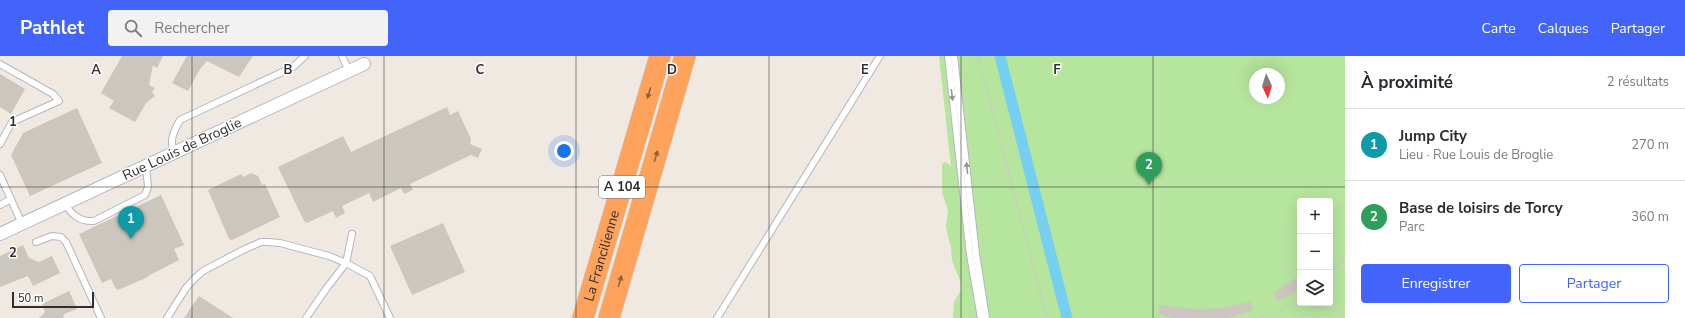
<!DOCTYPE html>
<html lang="fr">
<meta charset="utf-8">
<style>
body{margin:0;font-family:"Nunito Sans",sans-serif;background:#f2f2f3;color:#2b2b33}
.controls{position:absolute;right:12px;bottom:12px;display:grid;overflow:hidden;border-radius:4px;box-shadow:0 4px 16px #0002}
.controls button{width:36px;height:36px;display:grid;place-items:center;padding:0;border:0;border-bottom:1px solid #e1e1e2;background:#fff;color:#2b2b33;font:20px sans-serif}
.compass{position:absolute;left:1249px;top:12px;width:36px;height:36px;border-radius:50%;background:#fff;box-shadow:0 4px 16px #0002;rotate:176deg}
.scale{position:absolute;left:12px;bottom:10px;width:82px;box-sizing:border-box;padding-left:4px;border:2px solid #2e2e2e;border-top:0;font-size:11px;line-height:14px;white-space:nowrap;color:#2e2e2e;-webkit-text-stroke:3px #fff;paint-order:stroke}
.you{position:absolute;left:564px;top:95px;width:14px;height:14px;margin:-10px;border:3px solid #fff;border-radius:50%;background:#1a73e8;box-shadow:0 0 0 6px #1a73e833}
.badge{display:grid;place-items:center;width:26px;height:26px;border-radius:50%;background:#4264fb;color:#fff;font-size:13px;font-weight:700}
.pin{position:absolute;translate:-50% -33px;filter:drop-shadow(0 1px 2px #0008)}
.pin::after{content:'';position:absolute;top:21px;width:14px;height:12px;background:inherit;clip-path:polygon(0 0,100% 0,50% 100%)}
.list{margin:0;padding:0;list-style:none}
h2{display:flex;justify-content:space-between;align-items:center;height:52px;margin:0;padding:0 16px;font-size:17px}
h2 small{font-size:13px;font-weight:400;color:#7c7c81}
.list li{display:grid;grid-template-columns:26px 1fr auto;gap:12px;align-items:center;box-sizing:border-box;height:72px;padding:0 16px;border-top:1px solid #e1e1e2}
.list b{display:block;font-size:15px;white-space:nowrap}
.list p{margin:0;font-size:13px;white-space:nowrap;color:#7c7c81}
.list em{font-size:13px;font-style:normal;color:#7c7c81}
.actions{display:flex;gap:8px;padding:12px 16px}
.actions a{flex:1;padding:9px 0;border:1px solid #4264fb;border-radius:4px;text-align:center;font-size:14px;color:#4264fb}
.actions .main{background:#4264fb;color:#fff}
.icon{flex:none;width:22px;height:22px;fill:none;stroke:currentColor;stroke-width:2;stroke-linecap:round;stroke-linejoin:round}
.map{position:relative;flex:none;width:1345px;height:262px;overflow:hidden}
header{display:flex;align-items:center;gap:24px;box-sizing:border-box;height:56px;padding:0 20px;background:#4264fb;color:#fff}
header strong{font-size:19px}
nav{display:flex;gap:22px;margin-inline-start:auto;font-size:14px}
.search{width:280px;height:36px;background:#f2f2f3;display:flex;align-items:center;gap:10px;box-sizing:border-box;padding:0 14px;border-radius:4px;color:#7c7c81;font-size:15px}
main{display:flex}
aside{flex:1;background:#fff}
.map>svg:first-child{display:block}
.green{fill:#b6e59e;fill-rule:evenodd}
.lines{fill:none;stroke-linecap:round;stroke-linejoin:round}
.canal{stroke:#75cff0;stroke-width:11}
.building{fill:#cbc7bf}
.lane-casing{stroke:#b4b7c1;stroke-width:8}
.street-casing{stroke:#b4b7c1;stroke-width:14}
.highway-casing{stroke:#c9c9c9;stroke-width:22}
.path{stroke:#c9c9c9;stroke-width:2;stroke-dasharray:3 2;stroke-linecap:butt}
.lane{stroke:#fff;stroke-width:6}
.street{stroke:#fff;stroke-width:12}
.highway{stroke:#ffa35c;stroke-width:21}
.oneway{fill:#8c6343}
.oneway2{fill:#969696}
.grid{fill:none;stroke:#2e2e2e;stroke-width:1;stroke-opacity:0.55}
.labels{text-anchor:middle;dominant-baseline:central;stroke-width:3;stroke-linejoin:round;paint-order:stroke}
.shield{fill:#fff;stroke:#6d6d6d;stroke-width:1}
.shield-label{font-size:13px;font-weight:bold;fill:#2e2e2e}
.street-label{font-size:14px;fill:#2e2e2e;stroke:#fff}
.grid-label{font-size:13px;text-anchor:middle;font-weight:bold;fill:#2e2e2e;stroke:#fff;stroke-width:3;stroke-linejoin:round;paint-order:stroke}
</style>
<header>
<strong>Pathlet</strong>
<div class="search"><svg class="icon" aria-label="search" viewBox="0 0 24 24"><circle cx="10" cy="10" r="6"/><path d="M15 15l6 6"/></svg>Rechercher</div>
<nav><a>Carte</a><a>Calques</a><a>Partager</a></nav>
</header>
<main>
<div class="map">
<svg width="1345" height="262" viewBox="0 0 1345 262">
<rect width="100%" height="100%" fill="#efe9e1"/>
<!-- green -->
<path class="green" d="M939,0H1345V262H953L954,246L961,234L960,224L952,205L951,191L948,180L946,171L948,155L942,136V108L945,106L949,108L951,111ZM1255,18H1279V42H1255ZM1300,145H1330V247H1300Z"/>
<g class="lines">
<!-- canal -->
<polyline class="canal" points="1000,0 1067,262"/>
</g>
<!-- building -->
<g class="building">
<polygon points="122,0 163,0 157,12 153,9 149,29 155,32 152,36 155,40 146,47 135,66 109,52 114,45 101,37"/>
<polygon points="187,0 253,0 239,21 207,5 200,13 188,35 172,27"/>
<polygon points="0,18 25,33 11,58 0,51"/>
<polygon points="447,51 450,59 458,55 471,83 470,88 482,93 478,102 471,99 410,128 413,134 404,138 401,132 373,146 369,137 342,150 345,157 336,162 333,155 307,167 304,165 278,111 343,80 351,96"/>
<polygon points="77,52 102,107 30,140 11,99 23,77"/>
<polygon points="251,117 258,120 262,129 265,128 280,161 232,184 229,183 208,134 241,118 243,121"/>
<polygon points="161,139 184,189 174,193 179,204 148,220 148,221 118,234 116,233 111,223 102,227 79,178"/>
<polygon points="443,167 465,216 412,239 390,190"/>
<polygon points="23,189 29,202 39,206 52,200 60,217 33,230 28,220 0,231 0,200"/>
<polygon points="1300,219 1300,232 1285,242 1277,245 1273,237"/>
<polygon points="69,235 77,253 64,258 63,262 39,262 45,256 42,248"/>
<polygon points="199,240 233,262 184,262"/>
<polygon points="1251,246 1253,254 1229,262 1171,262 1158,258 1160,249 1198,253 1219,252"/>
</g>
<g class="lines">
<defs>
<g id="lane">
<polyline points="342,0 349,15"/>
<polyline points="948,0 970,199 981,262"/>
<polyline points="954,0 976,198 986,262"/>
<polyline points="0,8 53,38 59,45 12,66 0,88"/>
<path d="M174,97C169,84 174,75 180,64L293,11L305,0"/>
<polyline points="0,119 22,168"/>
<path d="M65,148C72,159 80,166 94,165L145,139L148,131L146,110"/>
<polyline points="0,149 11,143"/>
<polyline points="36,186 52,180 61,181 66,186 101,262"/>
<polyline points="167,262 186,232 195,222 203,215 243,194 261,186 268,186 280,187 329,200 346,207 370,220 390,262"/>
<polyline points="306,262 326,233 346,207 352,178"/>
<polyline points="717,262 880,0"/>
</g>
<polyline id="street" points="0,178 364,8"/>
<g id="highway">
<path id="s1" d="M583,262L660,0"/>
<polyline points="609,262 685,0"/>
</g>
</defs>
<!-- lane casing -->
<use href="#lane" class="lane-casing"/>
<!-- street casing -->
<use href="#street" class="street-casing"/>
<!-- highway casing -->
<use href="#highway" class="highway-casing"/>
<!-- path -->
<g class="path">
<polyline points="978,0 1047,262"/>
<polyline points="1330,218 1345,200"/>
<polyline points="1296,247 1330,253 1345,259"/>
<polyline points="1261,262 1282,254 1300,244"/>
</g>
<!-- lane -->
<use href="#lane" class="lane"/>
<!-- street -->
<use href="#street" class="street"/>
<!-- highway -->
<use href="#highway" class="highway"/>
</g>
<!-- one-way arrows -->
<defs><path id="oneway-solid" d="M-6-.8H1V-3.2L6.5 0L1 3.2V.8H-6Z"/></defs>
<g class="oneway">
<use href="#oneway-solid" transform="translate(649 37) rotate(106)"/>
<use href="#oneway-solid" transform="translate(656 100) rotate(-74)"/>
<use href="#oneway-solid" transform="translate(620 225) rotate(-74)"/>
</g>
<g class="oneway2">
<use href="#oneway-solid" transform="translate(952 39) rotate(83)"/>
<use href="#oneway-solid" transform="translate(967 112) rotate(-96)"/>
</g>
<!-- grid -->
<path class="grid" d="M192,0V262M384,0V262M576,0V262M769,0V262M961,0V262M1153,0V262M0,131H1345"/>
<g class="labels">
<!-- shield labels -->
<rect class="shield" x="599" y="120" width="46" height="22" rx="3"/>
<g class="shield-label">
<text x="622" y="131">A 104</text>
</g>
<!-- street labels -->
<g class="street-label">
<text transform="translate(182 93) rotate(-25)">Rue Louis de Broglie</text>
<text stroke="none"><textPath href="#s1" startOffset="65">La Francilienne</textPath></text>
</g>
</g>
<g class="grid-label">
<text x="96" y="18">A</text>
<text x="288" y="18">B</text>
<text x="480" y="18">C</text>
<text x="672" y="18">D</text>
<text x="865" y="18">E</text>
<text x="1057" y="18">F</text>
<text x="13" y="70">1</text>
<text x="13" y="201">2</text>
</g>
</svg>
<div class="controls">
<button>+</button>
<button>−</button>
<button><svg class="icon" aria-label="layers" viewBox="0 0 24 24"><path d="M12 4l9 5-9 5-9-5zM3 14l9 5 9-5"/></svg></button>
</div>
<svg class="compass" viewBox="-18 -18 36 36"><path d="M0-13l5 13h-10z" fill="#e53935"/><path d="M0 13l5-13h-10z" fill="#7c7c81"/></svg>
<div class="scale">50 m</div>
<div class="you"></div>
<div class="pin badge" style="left:131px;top:183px;background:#0f9aa8">1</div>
<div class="pin badge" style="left:1149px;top:129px;background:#2e9e5b">2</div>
</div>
<aside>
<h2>À proximité<small>2 résultats</small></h2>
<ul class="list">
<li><span class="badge" style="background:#0f9aa8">1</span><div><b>Jump City</b><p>Lieu · Rue Louis de Broglie</p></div><em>270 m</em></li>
<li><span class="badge" style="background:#2e9e5b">2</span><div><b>Base de loisirs de Torcy</b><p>Parc</p></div><em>360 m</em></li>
</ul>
<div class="actions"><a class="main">Enregistrer</a><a>Partager</a></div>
</aside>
</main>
